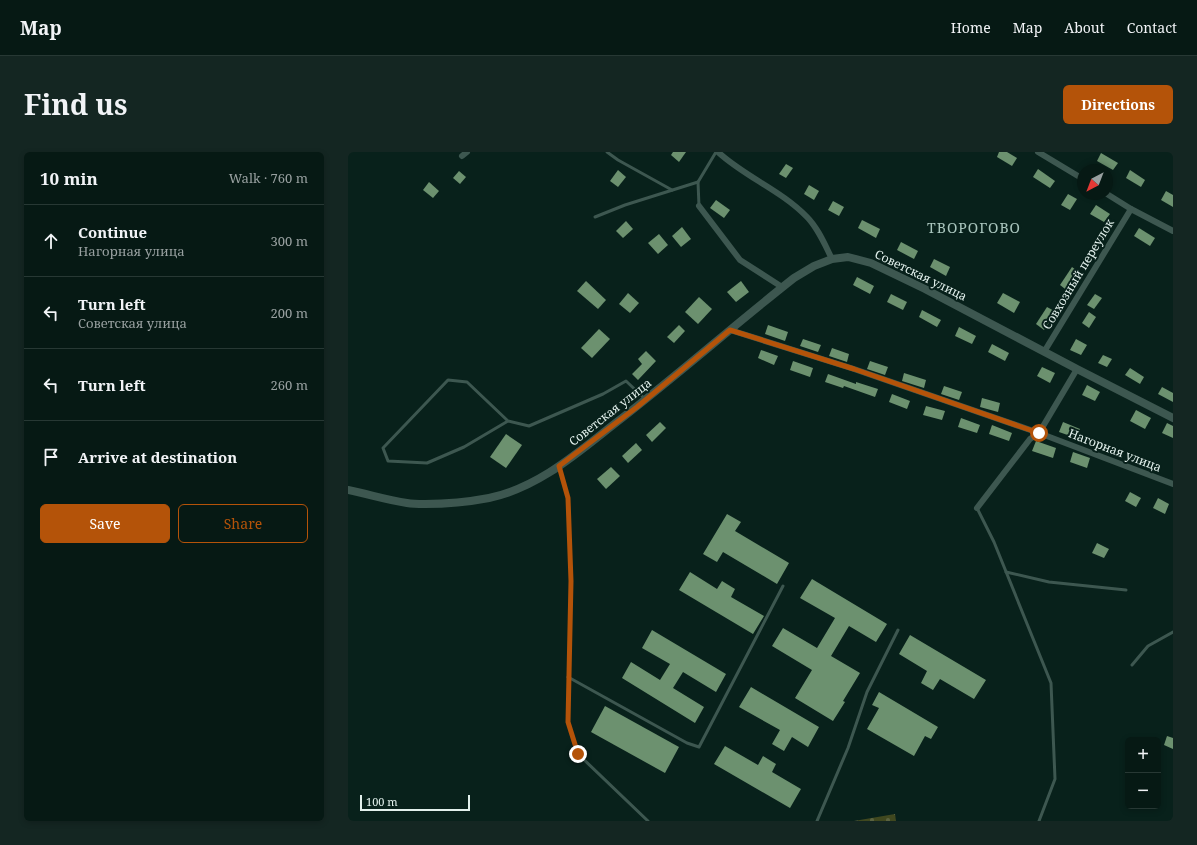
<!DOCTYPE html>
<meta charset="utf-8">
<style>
body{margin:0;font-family:"Noto Serif",serif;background:#142622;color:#f1f3f6}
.controls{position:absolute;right:12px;bottom:12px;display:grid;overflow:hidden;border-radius:6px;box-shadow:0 2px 6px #0003}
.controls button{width:36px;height:36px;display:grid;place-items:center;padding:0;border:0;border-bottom:1px solid #273834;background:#061914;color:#f1f3f6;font:20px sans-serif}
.compass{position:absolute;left:729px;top:12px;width:36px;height:36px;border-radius:50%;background:#061914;box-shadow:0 2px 6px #0003;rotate:222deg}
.scale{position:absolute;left:12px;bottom:10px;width:110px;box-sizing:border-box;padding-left:4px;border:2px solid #e2f0ec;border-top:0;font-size:11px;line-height:14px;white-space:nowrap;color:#e2f0ec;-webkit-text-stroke:3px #08211b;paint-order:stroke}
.stop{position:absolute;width:12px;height:12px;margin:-9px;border:3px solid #b45309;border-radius:50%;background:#fff}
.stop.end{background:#b45309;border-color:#fff;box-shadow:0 1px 4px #0008}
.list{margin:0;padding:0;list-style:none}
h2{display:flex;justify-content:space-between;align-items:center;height:52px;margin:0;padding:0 16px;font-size:17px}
h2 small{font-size:13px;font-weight:400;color:#98a0a0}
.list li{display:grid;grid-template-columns:26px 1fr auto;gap:12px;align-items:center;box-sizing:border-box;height:72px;padding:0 16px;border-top:1px solid #273834}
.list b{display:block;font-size:15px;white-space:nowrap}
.list p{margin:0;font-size:13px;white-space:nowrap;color:#98a0a0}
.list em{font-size:13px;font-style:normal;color:#98a0a0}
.actions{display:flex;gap:8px;padding:12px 16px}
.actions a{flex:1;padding:9px 0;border:1px solid #b45309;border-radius:6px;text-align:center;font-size:14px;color:#b45309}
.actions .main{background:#b45309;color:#fff}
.icon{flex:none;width:22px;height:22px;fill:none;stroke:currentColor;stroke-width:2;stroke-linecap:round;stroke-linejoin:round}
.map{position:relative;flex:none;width:825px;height:669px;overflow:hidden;border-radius:6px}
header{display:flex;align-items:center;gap:24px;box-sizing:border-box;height:56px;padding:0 20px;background:#061914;border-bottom:1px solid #273834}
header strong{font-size:19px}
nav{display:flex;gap:22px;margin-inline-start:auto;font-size:14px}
.intro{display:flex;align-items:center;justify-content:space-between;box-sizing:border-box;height:96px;padding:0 24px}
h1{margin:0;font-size:28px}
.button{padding:10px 18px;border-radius:6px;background:#b45309;color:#fff;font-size:14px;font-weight:700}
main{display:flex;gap:24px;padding:0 24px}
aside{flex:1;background:#061914;border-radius:6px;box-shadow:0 2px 6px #0003}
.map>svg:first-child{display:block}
.cemetery{fill:url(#cemetery-stones)}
.building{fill:#6c916f}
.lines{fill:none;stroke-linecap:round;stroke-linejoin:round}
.service{stroke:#3d5750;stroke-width:3}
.minor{stroke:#3d5750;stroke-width:6}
.tertiary{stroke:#3d5750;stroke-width:8}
.route{stroke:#b45309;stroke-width:5}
.labels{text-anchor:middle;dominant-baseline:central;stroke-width:4;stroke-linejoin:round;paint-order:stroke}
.street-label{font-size:12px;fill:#e2f0ec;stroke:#08211b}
.quarter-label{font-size:14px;letter-spacing:1px;fill:#a9c5bd;stroke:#08211b}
</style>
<header>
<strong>Map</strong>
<nav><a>Home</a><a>Map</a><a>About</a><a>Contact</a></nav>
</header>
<div class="intro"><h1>Find us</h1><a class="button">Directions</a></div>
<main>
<aside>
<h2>10 min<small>Walk · 760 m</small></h2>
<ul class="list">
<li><svg class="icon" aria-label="ahead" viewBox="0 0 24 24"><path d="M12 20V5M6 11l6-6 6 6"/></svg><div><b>Continue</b><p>Нагорная улица</p></div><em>300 m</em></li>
<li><svg class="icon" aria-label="left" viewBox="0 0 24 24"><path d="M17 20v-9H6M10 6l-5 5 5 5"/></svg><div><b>Turn left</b><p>Советская улица</p></div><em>200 m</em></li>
<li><svg class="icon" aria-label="left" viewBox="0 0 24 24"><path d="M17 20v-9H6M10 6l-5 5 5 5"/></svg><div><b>Turn left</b></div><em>260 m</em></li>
<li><svg class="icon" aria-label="arrive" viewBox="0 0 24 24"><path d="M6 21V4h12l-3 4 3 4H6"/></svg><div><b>Arrive at destination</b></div></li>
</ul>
<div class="actions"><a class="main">Save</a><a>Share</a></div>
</aside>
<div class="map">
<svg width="825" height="669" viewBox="0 0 825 669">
<defs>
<pattern id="cemetery-stones" width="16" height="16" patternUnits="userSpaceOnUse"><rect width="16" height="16" fill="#40481f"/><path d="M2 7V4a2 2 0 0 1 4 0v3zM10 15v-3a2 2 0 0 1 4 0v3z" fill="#5b6340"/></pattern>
</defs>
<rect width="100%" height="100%" fill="#08211b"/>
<!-- cemetery -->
<polygon class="cemetery" points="547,662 548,669 506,669"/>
<!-- building -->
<g class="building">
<polygon points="325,0 338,0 331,10 323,3"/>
<polygon points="651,0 659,0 669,6 664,14 649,5"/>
<polygon points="753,1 770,11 765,18 749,9"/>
<polygon points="438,12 445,16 438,26 431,22"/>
<polygon points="690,17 707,29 702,36 685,25"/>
<polygon points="270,18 278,25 270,35 262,29"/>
<polygon points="782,18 797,28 793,35 778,26"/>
<polygon points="111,19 118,25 112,32 105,26"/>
<polygon points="81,30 91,39 85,46 75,38"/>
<polygon points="461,33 471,39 466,48 456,42"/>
<polygon points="818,39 825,43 825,55 813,48"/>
<polygon points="720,42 729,47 722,58 713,53"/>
<polygon points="368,48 382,58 376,66 362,56"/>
<polygon points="485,49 496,55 491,64 480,58"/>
<polygon points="748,53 762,62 756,70 742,62"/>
<polygon points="514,68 532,77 528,86 510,76"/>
<polygon points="278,69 285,77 275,86 268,79"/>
<polygon points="334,75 343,87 333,95 324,84"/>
<polygon points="791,76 807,86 802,94 786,84"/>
<polygon points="311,82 320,93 310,102 300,91"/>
<polygon points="553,90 570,99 566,107 549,98"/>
<polygon points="586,107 602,115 598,124 582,115"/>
<polygon points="724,115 733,122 721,140 712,133"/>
<polygon points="509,125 526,134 522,142 505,133"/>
<polygon points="238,129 258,148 250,157 229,139"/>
<polygon points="393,129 401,140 388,150 379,140"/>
<polygon points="280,141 291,151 282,161 271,152"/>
<polygon points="655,141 672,150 666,161 649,151"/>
<polygon points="543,142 559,150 555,158 539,150"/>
<polygon points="747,142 754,146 746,157 739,153"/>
<polygon points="351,145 364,157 350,172 337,160"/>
<polygon points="699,155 708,160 696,178 688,172"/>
<polygon points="574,158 593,168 589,175 571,165"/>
<polygon points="741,160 748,165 741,176 734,171"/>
<polygon points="331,173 337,179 326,191 319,185"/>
<polygon points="420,173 440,180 437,189 417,182"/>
<polygon points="611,175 628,184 624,192 607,184"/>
<polygon points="251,177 262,187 244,206 233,196"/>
<polygon points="455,187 473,193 470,200 452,194"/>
<polygon points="728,187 739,193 733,203 722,198"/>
<polygon points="644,192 661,201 657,209 640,200"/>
<polygon points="484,196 501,202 499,210 481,204"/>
<polygon points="413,198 430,204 426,213 410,206"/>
<polygon points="298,199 308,209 290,228 284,222 294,212 290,207"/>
<polygon points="755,203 764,207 759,215 750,211"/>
<polygon points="445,209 465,216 462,225 442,218"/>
<polygon points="522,209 540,215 537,223 519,217"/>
<polygon points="694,215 707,221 702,231 689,224"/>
<polygon points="782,216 796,225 792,232 777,223"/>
<polygon points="556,221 578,228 576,236 554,229"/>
<polygon points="480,222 508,232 508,230 530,237 527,245 496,234 495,236 477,230"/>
<polygon points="739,233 752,240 747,249 734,243"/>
<polygon points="596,234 614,240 611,248 593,242"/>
<polygon points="814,235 825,241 825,250 810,242"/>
<polygon points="544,242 562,249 559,257 541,250"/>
<polygon points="634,246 652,251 650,260 632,255"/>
<polygon points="578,254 597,259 594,268 575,263"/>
<polygon points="788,258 803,266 797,277 782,269"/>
<polygon points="613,266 632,273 629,281 610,275"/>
<polygon points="312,270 318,276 304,290 298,283"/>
<polygon points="715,270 732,277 728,286 711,280"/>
<polygon points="819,271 825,274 825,286 814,281"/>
<polygon points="644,273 664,281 661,289 641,282"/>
<polygon points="158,282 174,293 158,316 142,305"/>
<polygon points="688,289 708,296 705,306 684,299"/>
<polygon points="288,291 294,298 280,311 274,304"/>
<polygon points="725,300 742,306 739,316 722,310"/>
<polygon points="263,315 272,324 258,337 249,327"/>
<polygon points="782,340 793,346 788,355 777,349"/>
<polygon points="810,346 821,352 817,362 805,356"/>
<polygon points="379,362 393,370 387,379 441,411 429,432 375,400 369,410 355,402"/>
<polygon points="749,391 761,397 756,406 744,401"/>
<polygon points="342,420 369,437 374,429 387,437 383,445 416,464 405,482 331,438"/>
<polygon points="464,427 539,472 528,490 501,474 483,504 512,521 495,549 497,550 485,569 447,546 464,518 424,494 435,476 469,496 487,466 452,446"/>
<polygon points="304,478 378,522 368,540 335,520 325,536 356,555 347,571 274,526 283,510 312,528 322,512 294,496"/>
<polygon points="562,483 638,528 626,547 592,527 585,538 573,531 579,519 551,502"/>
<polygon points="403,535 471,575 460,595 444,585 436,599 424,592 432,578 391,555"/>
<polygon points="531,540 590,575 583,587 577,584 566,604 519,577 531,556 524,553"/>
<polygon points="257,554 331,595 317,621 243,580"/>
<polygon points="819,584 825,586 825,597 816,593"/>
<polygon points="377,594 410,613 415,604 428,612 424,620 453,637 442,656 366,612"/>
</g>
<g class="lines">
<!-- service -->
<g class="service">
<polyline points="259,0 270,8 324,38"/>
<polyline points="351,54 350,30 368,0"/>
<polyline points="247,65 277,53 350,30"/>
<polyline points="160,269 116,295 79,311 40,309 35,296 100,228 119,230 160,269 181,274 255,242 278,229 296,246"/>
<polyline points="211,315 220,346 223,429 220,570 230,602 300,669"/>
<polyline points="629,356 646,390 703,531 707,627 691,669"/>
<polyline points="658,420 701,430 778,438"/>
<polyline points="784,513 800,494 825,480"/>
<polyline points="220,525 339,591 351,595 435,434"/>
<polyline points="469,669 500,596 519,540 550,478"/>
</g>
<!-- minor -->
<g class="minor">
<path d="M370,0C397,25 433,38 459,65C470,76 477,93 484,107"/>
<polyline points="690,0 735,27"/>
<polyline points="114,4 119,0"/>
<polyline points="759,42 783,57 825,79"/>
<polyline points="351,54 392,108 434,135"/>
<polyline points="382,178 506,217 691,281 825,332"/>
<polyline points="696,200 783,57"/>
<polyline points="629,356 682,287 691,281 729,217"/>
</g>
<!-- tertiary -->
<path class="tertiary" d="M0,338C20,342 39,348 59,351C65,352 71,352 77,352C98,352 120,350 141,346C189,336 227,303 265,273C326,226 385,174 446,126L466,114L484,107L500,105L523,111L577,137L729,217L825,266"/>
</g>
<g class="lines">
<!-- route -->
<polyline class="route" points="230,602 220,570 223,429 220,346 211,314 289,255 382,178 506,217 691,281"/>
</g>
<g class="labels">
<!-- street labels -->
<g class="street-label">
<text transform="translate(730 122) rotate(-59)">Совхозный переулок</text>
<text transform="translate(573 123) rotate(26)">Советская улица</text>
<text transform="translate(262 260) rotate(-38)">Советская улица</text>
<text transform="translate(767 298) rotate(21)">Нагорная улица</text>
</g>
<!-- quarter labels -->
<g class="quarter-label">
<text x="626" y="75">ТВОРОГОВО</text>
</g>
</g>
</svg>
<div class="controls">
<button>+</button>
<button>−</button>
</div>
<svg class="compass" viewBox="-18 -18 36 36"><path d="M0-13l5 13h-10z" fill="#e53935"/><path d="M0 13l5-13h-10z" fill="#98a0a0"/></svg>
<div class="scale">100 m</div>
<div class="stop" style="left:691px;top:281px"></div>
<div class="stop end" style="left:230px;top:602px"></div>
</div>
</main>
